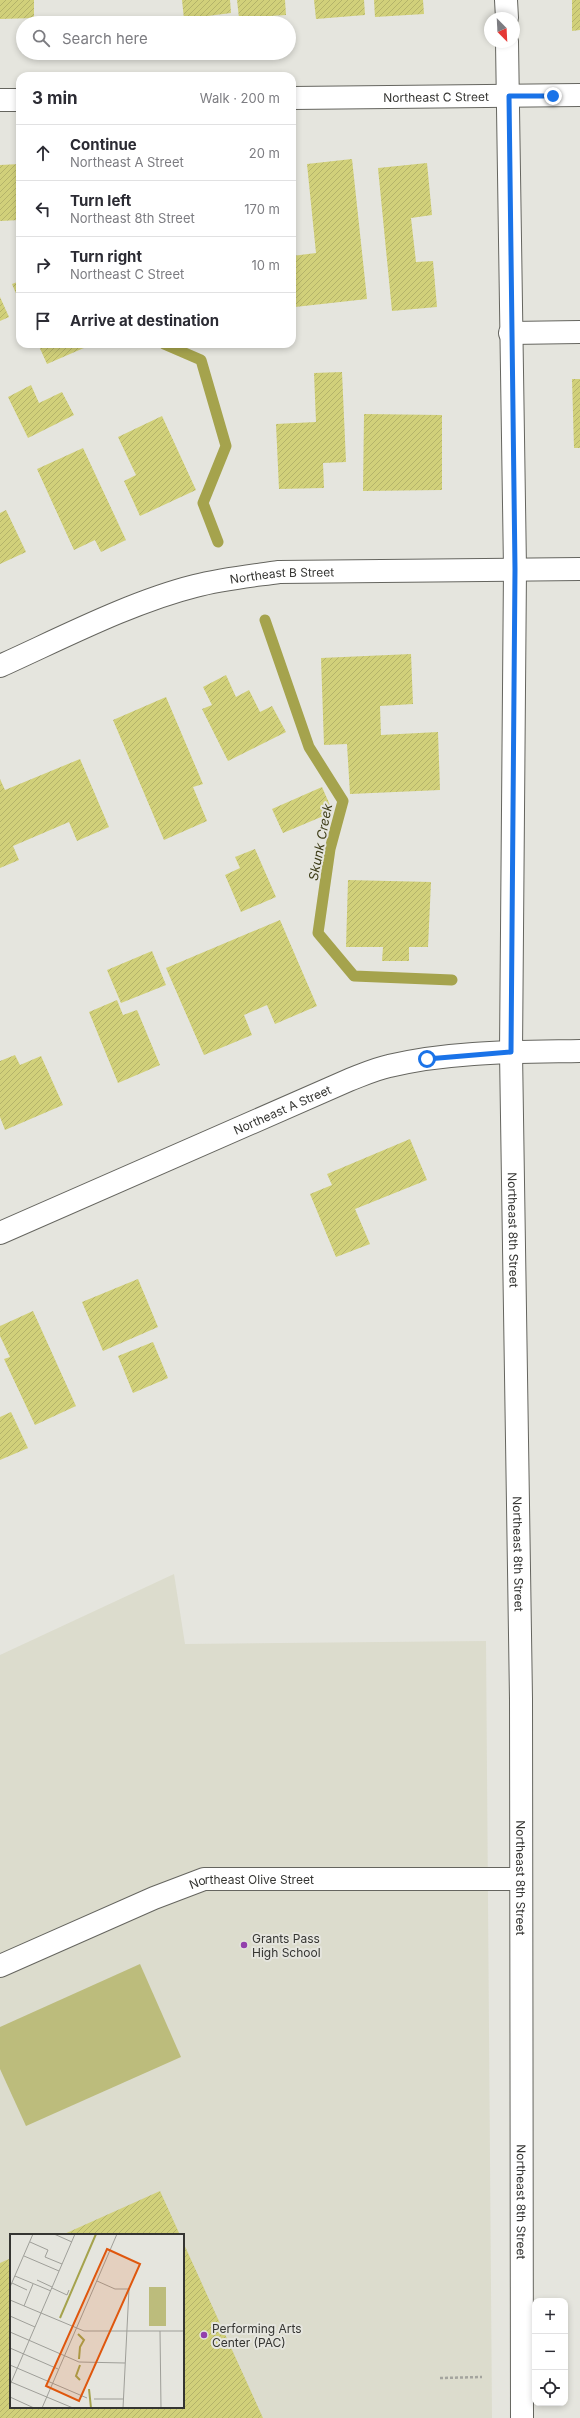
<!DOCTYPE html>
<meta charset="utf-8">
<style>
body{margin:0;font-family:Inter,sans-serif;background:#f2f2f3;color:#2b2b33}
.controls{position:absolute;right:12px;bottom:12px;display:grid;overflow:hidden;border-radius:8px;box-shadow:0 2px 6px #0003}
.controls button{width:36px;height:36px;display:grid;place-items:center;padding:0;border:0;border-bottom:1px solid #e1e1e2;background:#fff;color:#2b2b33;font:20px sans-serif}
.compass{position:absolute;left:484px;top:12px;width:36px;height:36px;border-radius:50%;background:#fff;box-shadow:0 2px 6px #0003;rotate:156deg}
.stop{position:absolute;width:12px;height:12px;margin:-9px;border:3px solid #1a73e8;border-radius:50%;background:#fff}
.stop.end{background:#1a73e8;border-color:#fff;box-shadow:0 1px 4px #0008}
.list{margin:0;padding:0;list-style:none}
h2{display:flex;justify-content:space-between;align-items:center;height:52px;margin:0;padding:0 16px;font-size:17px}
h2 small{font-size:13px;font-weight:400;color:#7c7c81}
.list li{display:grid;grid-template-columns:26px 1fr auto;gap:12px;align-items:center;box-sizing:border-box;height:56px;padding:0 16px;border-top:1px solid #e1e1e2}
.list b{display:block;font-size:15px;white-space:nowrap}
.list p{margin:0;font-size:13px;white-space:nowrap;color:#7c7c81}
.list em{font-size:13px;font-style:normal;color:#7c7c81}
.icon{flex:none;width:22px;height:22px;fill:none;stroke:currentColor;stroke-width:2;stroke-linecap:round;stroke-linejoin:round}
.map{position:relative;flex:none;width:580px;height:2418px;overflow:hidden}
.search{position:absolute;background:#fff;box-shadow:0 2px 6px #0003;left:16px;top:16px;width:280px;height:44px;display:flex;align-items:center;gap:10px;box-sizing:border-box;padding:0 14px;border-radius:22px;color:#7c7c81;font-size:15px}
.panel{position:absolute;background:#fff;box-shadow:0 2px 6px #0003;left:16px;top:72px;width:280px;height:276px;border-radius:12px}
.map>svg:first-child{display:block}
.built{fill:#dcdccd;fill-rule:evenodd}
.garden{fill:#bcbc7c}
.lines{fill:none;stroke-linecap:round;stroke-linejoin:round}
.stream{stroke:#a5a34d;stroke-width:11}
.building{fill:url(#building-hatch)}
.minor-casing{stroke:#65655f;stroke-width:24}
.path{stroke:#a4a49e;stroke-width:2.5;stroke-dasharray:3 2;stroke-linecap:butt}
.minor{stroke:#fff;stroke-width:22}
.route{stroke:#1a73e8;stroke-width:5}
.poi-dot{fill:#933fad;stroke:#e5e5de;stroke-width:1.5}
.labels{text-anchor:middle;dominant-baseline:central;stroke-width:4;stroke-linejoin:round;paint-order:stroke}
.street-label{font-size:12px;fill:#353532;stroke:#e5e5de}
.poi-label{font-size:12px;fill:#353532;stroke:#e5e5de;text-anchor:start}
.water-label{font-size:13px;font-style:italic;fill:#3d3c17;stroke:#e5e5de}
.inset-river{fill:none;stroke:#a5a34d;stroke-width:2}
.inset-road{fill:none;stroke:#9f9f99;stroke-width:1}
.view{fill:#df570e;fill-opacity:0.15;stroke:#df570e;stroke-width:2}
.inset-edge{fill:none;stroke:#353532;stroke-width:2}
</style>
<div class="map">
<svg width="580" height="2418" viewBox="0 0 580 2418">
<defs>
<pattern id="building-hatch" width="6" height="6" patternUnits="userSpaceOnUse"><rect width="6" height="6" fill="#d1d07a"/><path d="M-1 1l2-2M0 6l6-6M5 7l2-2" fill="none" stroke="#b4b36a"/></pattern>
</defs>
<rect width="100%" height="100%" fill="#e5e5de"/>
<!-- built -->
<path class="built" d="M174,1574L185,1644L486,1641L492,2418H0V1655ZM11,2235H183V2407H11Z"/>
<!-- garden -->
<polygon class="garden" points="140,1964 181,2057 26,2126 0,2069 0,2027"/>
<g class="lines">
<!-- stream -->
<g class="stream">
<polyline points="164,344 201,360 226,446 203,503 218,542"/>
<polyline points="265,620 309,747 343,801 330,849 318,933 354,976 452,980"/>
</g>
</g>
<!-- building -->
<g class="building">
<polygon points="0,0 34,0 34,18 0,19"/>
<polygon points="182,0 230,0 231,13 184,19"/>
<polygon points="237,0 285,0 286,15 239,18"/>
<polygon points="314,0 364,0 365,15 316,19"/>
<polygon points="374,0 423,0 424,14 375,17"/>
<polygon points="572,0 580,0 580,30 572,31"/>
<polygon points="352,159 367,299 295,307 292,256 316,253 307,164"/>
<polygon points="427,163 432,215 411,218 416,262 433,261 437,307 392,311 378,168"/>
<polygon points="20,164 20,220 0,221 0,165"/>
<polygon points="20,281 20,303 12,284"/>
<polygon points="0,297 9,317 0,321"/>
<polygon points="38,344 93,344 47,364"/>
<polygon points="342,372 346,462 323,463 324,488 279,489 276,424 316,422 314,373"/>
<polygon points="572,379 580,379 580,448 574,448"/>
<polygon points="31,385 39,403 62,392 74,415 28,438 8,397"/>
<polygon points="364,414 442,415 442,490 363,491"/>
<polygon points="162,416 196,490 140,516 124,481 136,475 118,437"/>
<polygon points="83,448 126,540 101,552 95,540 74,550 37,469"/>
<polygon points="6,510 26,552 0,564 0,513"/>
<polygon points="411,654 413,704 380,706 381,735 438,732 440,790 350,794 347,744 324,745 321,658"/>
<polygon points="226,675 236,697 249,690 260,712 272,706 286,732 228,761 202,709 212,705 203,687"/>
<polygon points="166,697 203,784 193,787 207,821 164,840 113,720"/>
<polygon points="80,759 109,827 77,841 69,822 13,846 19,860 0,868 0,779 5,790"/>
<polygon points="322,787 333,812 283,833 272,809"/>
<polygon points="255,849 276,897 241,912 225,875 240,868 235,857"/>
<polygon points="348,880 431,882 428,947 409,947 409,961 382,961 383,947 346,947"/>
<polygon points="280,920 317,1006 275,1024 267,1005 244,1015 252,1035 204,1055 166,968"/>
<polygon points="152,951 166,985 121,1003 107,970"/>
<polygon points="117,1000 123,1015 137,1010 160,1065 118,1083 89,1012"/>
<polygon points="15,1055 20,1065 41,1056 63,1105 5,1130 0,1117 0,1061"/>
<polygon points="410,1139 427,1180 355,1209 370,1244 336,1257 310,1194 332,1185 327,1174"/>
<polygon points="138,1279 158,1327 103,1351 82,1302"/>
<polygon points="33,1311 76,1406 35,1425 4,1359 10,1357 0,1336 0,1326"/>
<polygon points="153,1342 168,1378 133,1393 118,1356"/>
<polygon points="11,1412 28,1448 0,1460 0,1417"/>
<polygon points="160,2191 180,2235 62,2235"/>
<polygon points="183,2242 263,2418 0,2418 0,2263 11,2258 11,2407 183,2407"/>
</g>
<g class="lines">
<defs>
<g id="minor">
<polyline points="506,0 507,18"/>
<path id="s1" d="M507,42L515,569L511,1052L521,1699L522,2418"/>
<path id="s2" d="M292,98L580,95"/>
<polyline points="0,100 20,100"/>
<polyline points="510,333 580,332"/>
<path id="s3" d="M0,666C60,639 131,602 195,586C222,579 251,576 279,572L580,569"/>
<path id="s4" d="M0,1233L349,1080C362,1075 375,1069 389,1066C451,1051 517,1052 580,1051"/>
<path id="s5" d="M0,1966L154,1898L204,1879H520"/>
</g>
</defs>
<!-- minor casing -->
<use href="#minor" class="minor-casing"/>
<!-- path -->
<polyline class="path" points="440,2378 482,2377"/>
<!-- minor -->
<use href="#minor" class="minor"/>
</g>
<g class="lines">
<!-- route -->
<polyline class="route" points="427,1059 511,1052 515,569 509,96 553,96"/>
</g>
<!-- markers -->
<g class="poi-dot">
<circle cx="244" cy="1945" r="4"/>
<circle cx="204" cy="2335" r="4"/>
</g>
<g class="labels">
<!-- street labels -->
<g class="street-label">
<text stroke="none"><textPath href="#s2" startOffset="144">Northeast C Street</textPath></text>
<text stroke="none"><textPath href="#s3" startOffset="299">Northeast B Street</textPath></text>
<text stroke="none"><textPath href="#s4" startOffset="308">Northeast A Street</textPath></text>
<text stroke="none"><textPath href="#s1" startOffset="1188">Northeast 8th Street</textPath></text>
<text stroke="none"><textPath href="#s1" startOffset="1512">Northeast 8th Street</textPath></text>
<text stroke="none"><textPath href="#s1" startOffset="1836">Northeast 8th Street</textPath></text>
<text stroke="none"><textPath href="#s5" startOffset="269">Northeast Olive Street</textPath></text>
<text stroke="none"><textPath href="#s1" startOffset="2160">Northeast 8th Street</textPath></text>
</g>
<!-- poi labels -->
<g class="poi-label">
<text x="252" y="1938">Grants Pass<tspan x="252" dy="14">High School</tspan></text>
<text x="212" y="2328">Performing Arts<tspan x="212" dy="14">Center (PAC)</tspan></text>
</g>
<!-- water labels -->
<g class="water-label">
<text transform="translate(320 842) rotate(-79)">Skunk Creek</text>
</g>
</g>
<!-- overview -->
<g transform="translate(10 2234)">
<rect width="174" height="174" fill="#e5e5de"/>
<path d="M139,53H156V92H139Z" fill="#bcbc7c"/>
<path class="inset-river" d="M50,84L86,0M68,100L74,106L70,113L69,125M70,131L66,142L70,146M79,155L81,174"/>
<path class="inset-road" d="M44,0L62,8M20,8L38,16L35,23L52,30M14,22L49,37M5,42L41,57M27,46L42,53M87,47L105,55H119L113,174M2,49L17,56M0,53L23,0M42,54L57,61L59,56M0,66L74,97H174M14,72L23,50M0,82L25,93M150,97L151,174M0,98L69,128L115,129M0,114L48,135M0,131L77,164M1,148L63,174M0,151L65,0M0,163L24,174M84,165H113M32,174L107,0"/>
<path class="view" d="M97,15L130,30L69,167L36,152Z"/>
<rect width="174" height="174" class="inset-edge"/>
</g>
</svg>
<div class="controls">
<button>+</button>
<button>−</button>
<button><svg class="icon" aria-label="locate" viewBox="0 0 24 24"><circle cx="12" cy="12" r="6"/><path d="M12 2v4M12 18v4M2 12h4M18 12h4"/></svg></button>
</div>
<svg class="compass" viewBox="-18 -18 36 36"><path d="M0-13l5 13h-10z" fill="#e53935"/><path d="M0 13l5-13h-10z" fill="#7c7c81"/></svg>
<div class="stop" style="left:427px;top:1059px"></div>
<div class="stop end" style="left:553px;top:96px"></div>
<div class="search"><svg class="icon" aria-label="search" viewBox="0 0 24 24"><circle cx="10" cy="10" r="6"/><path d="M15 15l6 6"/></svg>Search here</div>
<section class="panel">
<h2>3 min<small>Walk · 200 m</small></h2>
<ul class="list">
<li><svg class="icon" aria-label="ahead" viewBox="0 0 24 24"><path d="M12 20V5M6 11l6-6 6 6"/></svg><div><b>Continue</b><p>Northeast A Street</p></div><em>20 m</em></li>
<li><svg class="icon" aria-label="left" viewBox="0 0 24 24"><path d="M17 20v-9H6M10 6l-5 5 5 5"/></svg><div><b>Turn left</b><p>Northeast 8th Street</p></div><em>170 m</em></li>
<li><svg class="icon" aria-label="right" viewBox="0 0 24 24"><path d="M7 20v-9h11M14 6l5 5-5 5"/></svg><div><b>Turn right</b><p>Northeast C Street</p></div><em>10 m</em></li>
<li><svg class="icon" aria-label="arrive" viewBox="0 0 24 24"><path d="M6 21V4h12l-3 4 3 4H6"/></svg><div><b>Arrive at destination</b></div></li>
</ul>
</section>
</div>
